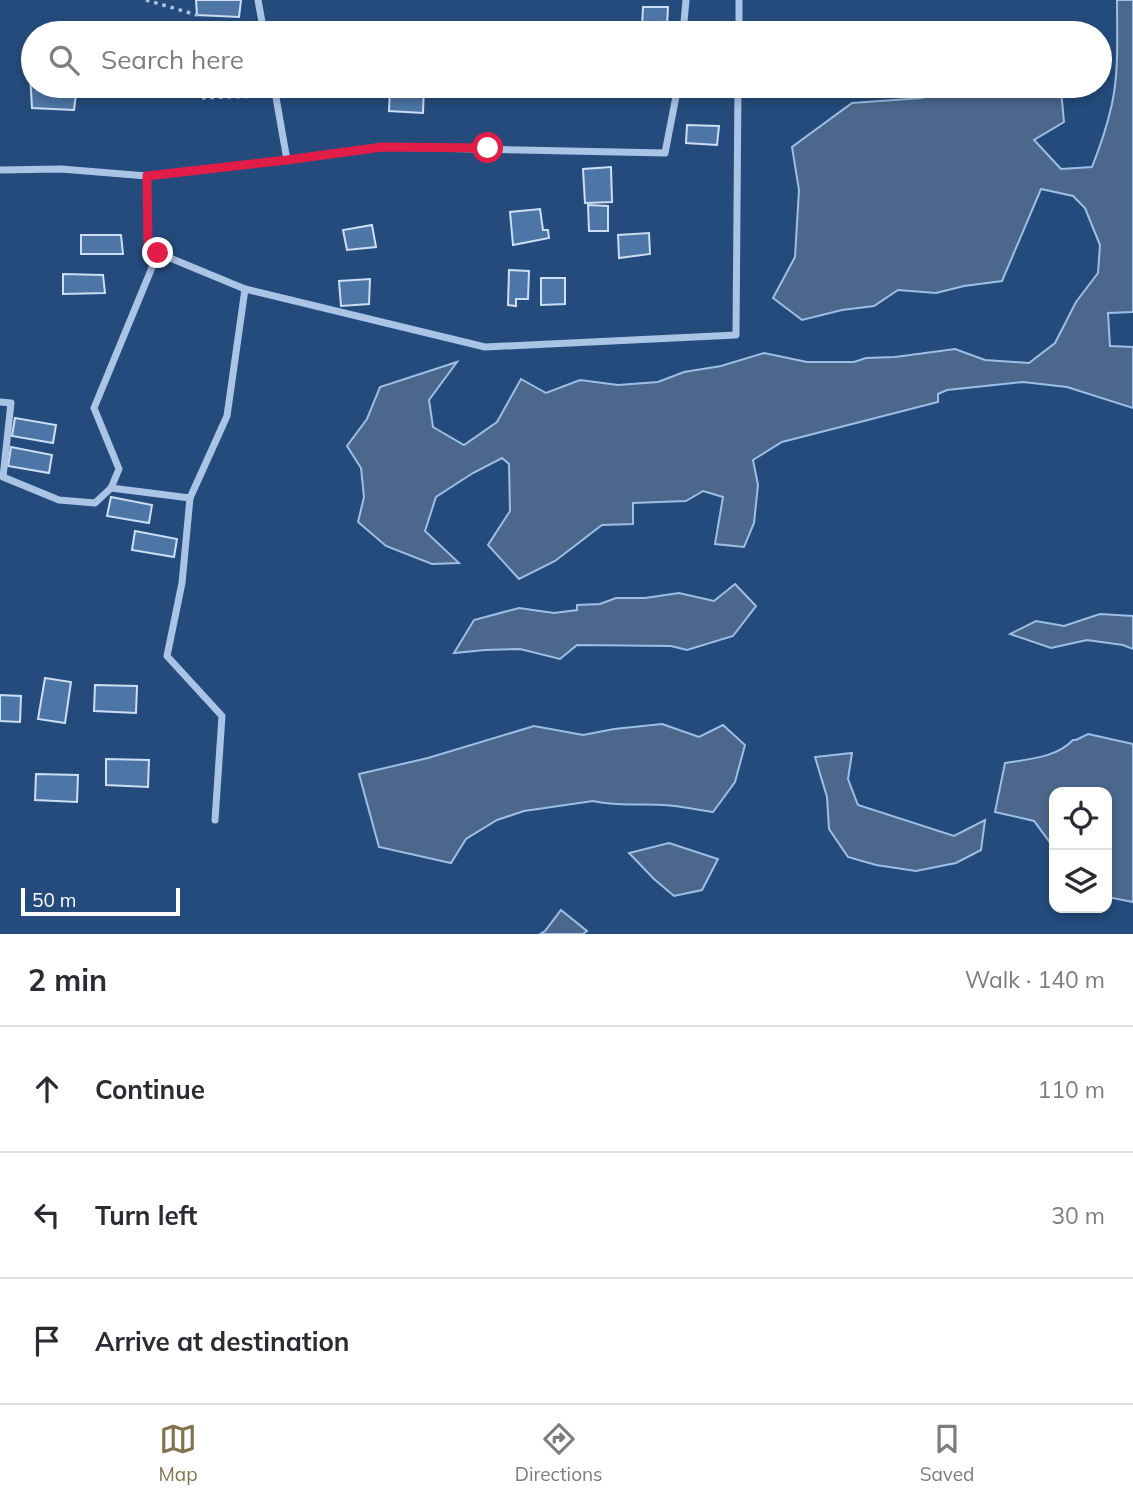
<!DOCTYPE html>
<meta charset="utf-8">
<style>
body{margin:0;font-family:Mulish,sans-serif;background:#f2f2f3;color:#2b2b33}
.controls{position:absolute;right:21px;bottom:21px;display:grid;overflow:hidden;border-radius:14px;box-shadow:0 4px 10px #0003}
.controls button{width:63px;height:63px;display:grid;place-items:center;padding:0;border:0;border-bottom:2px solid #e1e1e2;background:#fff;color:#2b2b33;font:35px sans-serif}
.scale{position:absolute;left:21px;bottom:18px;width:159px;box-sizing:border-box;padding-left:7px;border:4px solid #fff;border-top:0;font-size:19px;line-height:24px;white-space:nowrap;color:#fff;-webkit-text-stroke:5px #254b7c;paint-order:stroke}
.stop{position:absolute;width:21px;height:21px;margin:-16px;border:5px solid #e11d48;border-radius:50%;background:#fff}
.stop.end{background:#e11d48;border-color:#fff;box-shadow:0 2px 7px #0008}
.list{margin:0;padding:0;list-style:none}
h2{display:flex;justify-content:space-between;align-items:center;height:91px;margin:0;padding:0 28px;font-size:30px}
h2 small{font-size:23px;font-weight:400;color:#7c7c81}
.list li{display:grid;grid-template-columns:46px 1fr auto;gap:21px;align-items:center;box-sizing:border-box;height:126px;padding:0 28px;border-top:2px solid #e1e1e2}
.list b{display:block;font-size:26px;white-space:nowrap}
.list em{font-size:23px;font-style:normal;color:#7c7c81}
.icon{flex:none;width:38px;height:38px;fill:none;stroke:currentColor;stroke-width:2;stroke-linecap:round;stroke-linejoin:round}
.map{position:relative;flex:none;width:1133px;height:934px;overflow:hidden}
.search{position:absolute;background:#fff;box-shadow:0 4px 10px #0003;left:21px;right:21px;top:21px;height:77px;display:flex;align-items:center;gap:18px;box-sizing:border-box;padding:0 24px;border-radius:38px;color:#7c7c81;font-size:26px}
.sheet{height:469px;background:#fff}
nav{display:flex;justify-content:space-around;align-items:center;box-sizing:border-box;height:98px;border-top:2px solid #e1e1e2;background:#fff;font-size:19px;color:#7c7c81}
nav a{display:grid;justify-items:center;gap:4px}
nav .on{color:#83724e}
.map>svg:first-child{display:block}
.water{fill:#4b678b;stroke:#9ebfe5;stroke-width:2}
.building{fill:#4d75a5;stroke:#ccdef4;stroke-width:2}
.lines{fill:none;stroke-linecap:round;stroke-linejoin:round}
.path{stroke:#a9c4e5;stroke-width:3.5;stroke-dasharray:3.5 5;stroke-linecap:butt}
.street{stroke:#a9c4e5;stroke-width:7}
.route{stroke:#e11d48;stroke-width:9}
</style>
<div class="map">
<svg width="1133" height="934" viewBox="0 0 1133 934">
<rect width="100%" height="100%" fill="#254b7c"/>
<!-- water -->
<g class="water">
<path d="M1117,0H1133V312L1108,313L1110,346L1133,347V408L1067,387L1023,382L947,390L938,394V402L782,442L753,460L758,485L754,523L744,547L715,544L723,497L703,491L686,501L633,503V524L602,525L555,561L519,579L488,545L510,511L509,464L502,458L473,473L436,497L425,531L459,563L432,564L386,546L358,522L364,497L361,468L347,446L367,419L380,387L457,362L429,400L433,427L464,445L497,422L521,379L546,393L580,380L618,385L658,382L684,372L721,366L764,353L807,362H854L866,358L895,357L955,349L985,360L1029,363L1055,343L1076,302L1098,273L1100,245L1085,208L1073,196L1041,189L1002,281L964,286L936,293L898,290L874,306L842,310L802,320L773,298L795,257L799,190L792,147L852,103L922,98L948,86H1049L1061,90L1064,122L1034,140L1061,169L1092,167C1100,147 1107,126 1112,104C1119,71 1117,34 1117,0Z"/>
<polygon points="735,584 756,606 733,636 687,650 671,646 577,645 560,659 520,649 485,650 454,653 474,620 519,608 554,613 577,610 577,605 600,604 616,598 645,598 679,593 714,601"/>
<polygon points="1100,614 1133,616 1133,649 1123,645 1087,640 1051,648 1010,634 1036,621 1064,626"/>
<path d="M662,724L699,737L723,725L745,745L735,782L713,812C697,810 681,806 664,805C640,803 617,807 593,801L524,811L497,820L466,839L451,863L379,847L359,774L428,758L534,726L583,735L614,729Z"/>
<path d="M1088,734L1133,744V902L1107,897V792H1054V848L1034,821L995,812L1005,763C1028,759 1056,758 1073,740H1076Z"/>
<polygon points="852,753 848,779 858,805 954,836 985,820 981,850 956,863 916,871 876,865 848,857 829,829 827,797 815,757"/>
<polygon points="669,843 718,859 702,890 674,896 654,879 629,853"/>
<polygon points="561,910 587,931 583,934 540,934 545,931"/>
</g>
<!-- building -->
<g class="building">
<polygon points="196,0 241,0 239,17 197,15"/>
<polygon points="643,7 668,7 667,26 642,26"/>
<polygon points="471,23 490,24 490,33 471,33"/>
<polygon points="280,24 299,25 299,33 280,33"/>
<polygon points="30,74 33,74 33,86 77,86 74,110 32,108"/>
<polygon points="390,86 424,86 423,113 389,111"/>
<polygon points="690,86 725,86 725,94 689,94"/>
<polygon points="687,125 719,126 717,145 686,143"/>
<polygon points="611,167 612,202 585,203 583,169"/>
<polygon points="588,205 608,206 608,231 589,231"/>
<polygon points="540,209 543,230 548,230 549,238 513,245 510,212"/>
<polygon points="372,225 376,247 347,250 343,230"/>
<polygon points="649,233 650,254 619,258 618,235"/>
<polygon points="81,235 121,235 123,254 81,254"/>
<polygon points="509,270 529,271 528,299 516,299 516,306 508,305"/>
<polygon points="63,274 103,275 105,293 63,294"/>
<polygon points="541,278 565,278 565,304 541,305"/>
<polygon points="370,279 369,304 341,306 339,281"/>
<polygon points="15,418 56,425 53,443 12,436"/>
<polygon points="11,447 52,455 49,473 8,466"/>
<polygon points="111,497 152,505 149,523 107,516"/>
<polygon points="135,531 177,539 174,557 132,550"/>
<polygon points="45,678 71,682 65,723 38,719"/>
<polygon points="95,685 137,686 136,713 94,711"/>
<polygon points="0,695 21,696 20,722 0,721"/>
<polygon points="106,759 149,760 148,787 106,785"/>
<polygon points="36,774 78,775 77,802 35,800"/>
</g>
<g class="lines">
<!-- path -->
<g class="path">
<polyline points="146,0 197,15 197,33"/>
<polyline points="197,86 197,98 264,96"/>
</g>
<!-- street -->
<g class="street">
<polyline points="258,0 264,33"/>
<polyline points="683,33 686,0"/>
<polyline points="739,33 739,0"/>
<polyline points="274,86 287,160"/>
<polyline points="0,170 61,169 147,176 287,160 382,147 665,153 678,86"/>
<polyline points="147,176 148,247 158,253 245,289 485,347 736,335 738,86"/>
<polyline points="158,253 94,408 119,469 111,488 190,498"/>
<polyline points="0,402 11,403 3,477 59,500 95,503 111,488"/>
<polyline points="215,820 222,716 167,656 182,583 190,498 227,416 245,289"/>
</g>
</g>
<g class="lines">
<!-- route -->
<polyline class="route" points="158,253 148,247 147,176 287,160 382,147 488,148"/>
</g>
</svg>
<div class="controls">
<button><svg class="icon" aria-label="locate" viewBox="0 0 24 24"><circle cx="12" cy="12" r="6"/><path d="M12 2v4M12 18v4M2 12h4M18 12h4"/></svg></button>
<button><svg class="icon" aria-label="layers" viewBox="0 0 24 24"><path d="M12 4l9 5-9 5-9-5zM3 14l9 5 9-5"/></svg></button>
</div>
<div class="scale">50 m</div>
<div class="stop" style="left:488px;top:148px"></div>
<div class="stop end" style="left:158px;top:253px"></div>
<div class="search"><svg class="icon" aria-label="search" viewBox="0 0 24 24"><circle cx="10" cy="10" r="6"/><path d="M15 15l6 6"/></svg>Search here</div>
</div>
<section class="sheet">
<h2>2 min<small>Walk · 140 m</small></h2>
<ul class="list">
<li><svg class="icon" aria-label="ahead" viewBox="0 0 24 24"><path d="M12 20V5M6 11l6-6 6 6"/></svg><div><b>Continue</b></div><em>110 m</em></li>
<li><svg class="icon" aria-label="left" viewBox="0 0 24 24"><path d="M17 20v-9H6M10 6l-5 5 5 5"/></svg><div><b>Turn left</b></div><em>30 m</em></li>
<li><svg class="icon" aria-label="arrive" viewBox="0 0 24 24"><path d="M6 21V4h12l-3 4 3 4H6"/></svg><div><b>Arrive at destination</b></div></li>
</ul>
</section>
<nav>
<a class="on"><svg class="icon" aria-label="map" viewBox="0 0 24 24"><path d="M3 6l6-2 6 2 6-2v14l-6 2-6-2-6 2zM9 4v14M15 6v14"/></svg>Map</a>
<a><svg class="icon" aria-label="directions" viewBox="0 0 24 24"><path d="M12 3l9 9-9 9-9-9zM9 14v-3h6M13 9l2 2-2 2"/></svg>Directions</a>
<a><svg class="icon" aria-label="saved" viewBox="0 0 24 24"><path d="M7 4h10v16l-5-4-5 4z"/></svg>Saved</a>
</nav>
